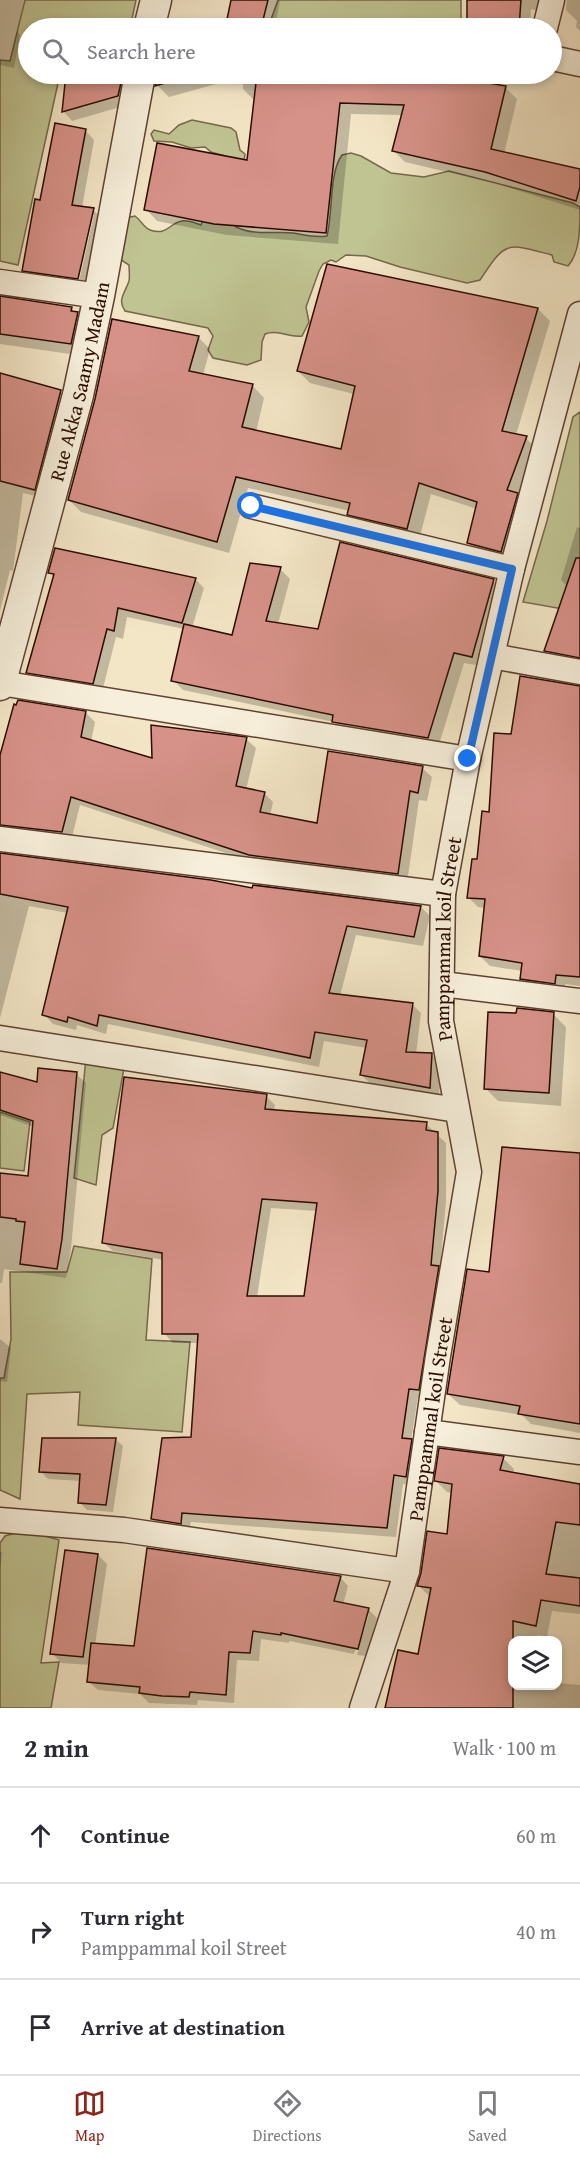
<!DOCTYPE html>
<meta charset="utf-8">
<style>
body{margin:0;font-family:"Gentium Book Plus",serif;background:#f2f2f3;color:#2b2b33}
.controls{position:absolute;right:18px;bottom:18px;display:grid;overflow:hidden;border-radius:12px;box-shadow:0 3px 9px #0003}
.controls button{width:54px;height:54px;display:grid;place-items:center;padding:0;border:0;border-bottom:2px solid #e1e1e2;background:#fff;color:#2b2b33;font:30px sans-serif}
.stop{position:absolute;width:18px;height:18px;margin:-14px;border:4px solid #1a73e8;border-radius:50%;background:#fff}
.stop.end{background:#1a73e8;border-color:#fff;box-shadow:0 2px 6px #0008}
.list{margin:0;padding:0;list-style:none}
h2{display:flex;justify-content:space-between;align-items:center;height:78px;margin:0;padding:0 24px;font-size:26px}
h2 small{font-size:20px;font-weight:400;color:#7c7c81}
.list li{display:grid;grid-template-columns:39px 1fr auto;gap:18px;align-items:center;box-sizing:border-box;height:96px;padding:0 24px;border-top:2px solid #e1e1e2}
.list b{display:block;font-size:22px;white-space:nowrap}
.list p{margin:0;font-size:20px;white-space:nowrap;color:#7c7c81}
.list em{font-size:20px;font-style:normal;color:#7c7c81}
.icon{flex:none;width:33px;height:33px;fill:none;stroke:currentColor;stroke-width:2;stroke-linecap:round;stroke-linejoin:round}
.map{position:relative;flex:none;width:580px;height:1708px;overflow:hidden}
.search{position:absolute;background:#fff;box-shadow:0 3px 9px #0003;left:18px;right:18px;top:18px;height:66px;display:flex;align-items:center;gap:15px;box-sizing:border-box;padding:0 21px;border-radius:33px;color:#7c7c81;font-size:22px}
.sheet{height:366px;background:#fff}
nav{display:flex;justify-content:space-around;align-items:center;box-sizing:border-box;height:84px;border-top:2px solid #e1e1e2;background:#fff;font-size:16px;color:#7c7c81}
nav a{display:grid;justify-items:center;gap:3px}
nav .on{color:#8f2418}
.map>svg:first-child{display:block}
.green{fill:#c0c392;stroke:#76684a;stroke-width:1.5}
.shadow{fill:#0003;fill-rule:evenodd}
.building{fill:#d69188;stroke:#2c0c01;stroke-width:1.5;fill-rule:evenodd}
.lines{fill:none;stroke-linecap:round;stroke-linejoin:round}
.minor-casing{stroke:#5e4232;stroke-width:27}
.tertiary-casing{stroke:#5e4232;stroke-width:33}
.minor{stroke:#f7efdb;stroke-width:24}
.tertiary{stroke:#f7efdb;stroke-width:30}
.route{stroke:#1a73e8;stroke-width:8}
.labels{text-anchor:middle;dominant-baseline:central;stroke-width:5;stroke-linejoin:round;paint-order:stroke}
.street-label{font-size:20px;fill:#2c0c01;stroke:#f7efdb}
</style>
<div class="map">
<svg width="580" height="1708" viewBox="0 0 580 1708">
<rect width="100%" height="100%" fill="#f3e6c7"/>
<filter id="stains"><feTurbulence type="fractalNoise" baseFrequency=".00333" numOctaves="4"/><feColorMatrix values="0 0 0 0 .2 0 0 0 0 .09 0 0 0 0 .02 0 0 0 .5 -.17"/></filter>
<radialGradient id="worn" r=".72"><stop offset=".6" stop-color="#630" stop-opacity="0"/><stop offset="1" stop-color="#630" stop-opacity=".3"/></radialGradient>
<!-- green -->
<g class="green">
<polygon points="25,0 136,0 130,28 28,28 28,74 60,74 18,265 0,261 0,60 10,61"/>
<polygon points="278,0 461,0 461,28 268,28"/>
<path d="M192,120L231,128L236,132L240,150L245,154L235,224L236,227C255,236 273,231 293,233C305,235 315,238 327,236C333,213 329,172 342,155L351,153L361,156L391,173L424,177L449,171L573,203L580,207C580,228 580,253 568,266L554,262L552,255C507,243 506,240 480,280L467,283L400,267L366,256L346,255L336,262L331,260L323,264L319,271L306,307L309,322L302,336C289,338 277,329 265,334L262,342L261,360L247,365L213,358L208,350L213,336L208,328L125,311C117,300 125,293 129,281C130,276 129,270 129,265L115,256L126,218L135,216C141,220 143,227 150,230C168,236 169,223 182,221C188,220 195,223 201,225L225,156L211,152L205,147L191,148L172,142L154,141L151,134L154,130L169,134L179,125Z"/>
<polygon points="580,412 580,612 523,602 547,521 573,417"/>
<polygon points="86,1058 125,1063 113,1128 102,1135 96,1185 74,1178"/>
<polygon points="0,1112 30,1122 24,1171 0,1168"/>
<polygon points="74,1246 152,1259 146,1340 190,1342 182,1432 78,1425 80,1392 27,1394 20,1499 0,1490 0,1378 4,1378 11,1339 10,1272 67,1272"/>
<polygon points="15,1533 38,1534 59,1540 41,1663 59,1662 51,1708 0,1708 0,1543 5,1536"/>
</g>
<!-- shadow -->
<g class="shadow">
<polygon points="0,0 24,0 17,31 20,35 14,68 0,65"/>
<polygon points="232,0 280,0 275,28 226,28"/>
<polygon points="469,0 553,0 547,13 531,9 530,28 468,28"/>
<polygon points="567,0 580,0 580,31 576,27 577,21 566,10"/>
<polygon points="67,74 125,74 127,105 72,121 63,111"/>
<polygon points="159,74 305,74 313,81 336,88 339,74 427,74 505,87 517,99 504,154 580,170 580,210 498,184 405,162 393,150 403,115 351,114 338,244 227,235 157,221 146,209 248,162 255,101 243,89 243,82 227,81 169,97 157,85"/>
<polygon points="85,130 94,140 82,208 93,210 103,219 87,287 78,286 94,215 91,215 75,286 33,280 24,270 41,201"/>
<polygon points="328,266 538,309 550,321 516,435 526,438 538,450 513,563 481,555 469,543 477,509 431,494 419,540 361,526 349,514 350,511 248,488 229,553 81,512 69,500 198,337 210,349 203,375 252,385 264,398 256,432 342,451 354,394 310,383 298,371"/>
<polygon points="0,298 71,308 90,327 84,356 0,344"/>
<polygon points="0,374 61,392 70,401 44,498 23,493 13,571 10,570 0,611"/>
<polygon points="577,527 580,528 580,666 555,660 546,651 567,586 561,580"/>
<polygon points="280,569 290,579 278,624 319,631 493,581 503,591 482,666 464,663 438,748 344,732 334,722 183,690 173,680 184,629 127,617 123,639 116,637 102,692 37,681 28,672 54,577 50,573 195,579 204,588 192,628 233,637"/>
<polygon points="580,687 580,986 565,984 565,993 531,989 521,979 522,971 490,966 480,956 485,908 478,907 468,897 512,736"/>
<polygon points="19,702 86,713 95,722 91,742 153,760 246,739 256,748 246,790 264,793 273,802 270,816 318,825 422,768 432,777 427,801 419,800 407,883 259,864 80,805 71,841 0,838 0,770"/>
<polygon points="0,855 253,890 421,907 430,916 423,946 356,935 340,996 412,1004 421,1013 416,1054 432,1055 441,1064 439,1097 371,1084 361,1075 367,1048 324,1041 319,1067 108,1024 106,1034 77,1025 76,1030 53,1024 44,1014 68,913 29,906 0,1018"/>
<polygon points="553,1014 566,1027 561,1106 498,1101 485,1088"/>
<polygon points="0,1073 38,1084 76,1074 86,1083 71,1249 66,1278 4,1269 2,1283 0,1283 0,1175 29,1178 34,1127 0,1115"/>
<path d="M266,1096L275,1105L274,1111L426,1124L446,1143V1201L440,1269L447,1277L428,1398L418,1397L411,1441L420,1450L415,1486L403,1484L396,1537L191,1522L189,1532L162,1528L152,1519L192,1438L199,1343H173L164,1333V1260L113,1251L103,1242ZM271,1208L317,1211L305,1297H257Z"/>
<polygon points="580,1154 580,1433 531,1424 522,1415 460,1405 448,1394 490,1274"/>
<polygon points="0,1339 11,1348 7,1382 0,1381"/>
<polygon points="115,1439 123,1446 113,1512 87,1510 79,1502 81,1481 48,1479 41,1472"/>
<polygon points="503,1458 514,1469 513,1474 580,1485 580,1614 552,1611 547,1637 538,1635 537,1640 512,1640 512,1686 558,1686 558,1683 580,1685 580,1708 387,1708 419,1656 430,1597 419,1586 448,1535 452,1493 447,1492 436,1481"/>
<polygon points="0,1551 2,1553 0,1569"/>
<polygon points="98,1555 107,1564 95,1645 135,1648 340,1577 348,1586 343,1605 368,1609 377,1618 366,1656 357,1655 369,1614 366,1614 354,1654 289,1641 289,1643 261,1639 259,1661 237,1660 234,1703 198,1700 197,1705 149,1703 140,1694 98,1690 89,1682 91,1665 61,1663 52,1653"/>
</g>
<!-- building -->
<g class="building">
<polygon points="231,0 268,0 261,28 244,28 226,24"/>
<polygon points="467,0 521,0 519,28 467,28"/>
<polygon points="66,74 123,74 118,96 62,112"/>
<polygon points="157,74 171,74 172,81 155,86"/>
<polygon points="257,74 436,74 506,86 491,149 580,169 580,187 576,201 485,172 392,151 404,105 340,103 326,233 214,224 144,210 157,143 247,160"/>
<polygon points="55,123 86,129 72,205 94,208 78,279 22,271 35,199 40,200"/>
<polygon points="327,264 538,308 502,431 527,436 507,490 518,493 501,552 467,543 477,502 419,483 407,529 347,515 350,503 236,477 217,542 68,500 95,399 112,319 199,336 189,371 253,384 242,427 341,449 355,386 297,371"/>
<polygon points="0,296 72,307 71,311 78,312 71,344 0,334"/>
<polygon points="0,373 61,390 35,490 0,481"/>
<polygon points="340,542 494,579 472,657 454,653 428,738 332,722 333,715 171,681 184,624 232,635 250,563 281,567 266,621 318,629"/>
<polygon points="55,548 196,578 182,623 118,608 114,631 107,629 93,684 26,673 54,574 48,573"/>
<polygon points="576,558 580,558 580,658 544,651"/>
<polygon points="520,676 580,686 580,977 556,975 555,984 520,979 522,963 479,956 485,899 467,898 472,859 477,859 482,811 489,812 494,733 511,734"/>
<polygon points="18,700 86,711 81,737 152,758 151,725 247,737 236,786 265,792 260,812 317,823 328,751 423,766 418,793 410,791 398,874 249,855 71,797 62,832 0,825 0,755 14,704 16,705"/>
<polygon points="0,853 211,880 252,888 253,885 421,906 414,937 347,926 329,993 413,1003 406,1052 432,1053 430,1088 360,1075 367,1040 315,1032 310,1058 99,1015 97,1026 68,1017 67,1022 42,1015 68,907 0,894"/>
<polygon points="517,1008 554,1012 549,1093 484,1089 488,1012 516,1013"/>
<polygon points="38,1068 77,1072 62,1239 57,1269 20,1264 25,1222 16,1221 16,1219 0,1217 0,1173 28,1176 33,1121 0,1110 0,1072 37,1082"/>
<path d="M124,1077L267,1094L265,1109L427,1122L426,1130L438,1132V1191L431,1265L439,1266L419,1390L409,1389L402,1438L412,1439L406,1477L394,1475L387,1528L182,1513L181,1524L151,1519L162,1438L191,1437L198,1334H162V1253L102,1243ZM262,1199L317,1203L304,1296H247Z"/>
<polygon points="502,1147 580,1153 580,1424 518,1414 520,1406 447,1394 467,1269 489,1272"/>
<polygon points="42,1438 116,1438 106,1505 78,1503 80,1474 39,1472"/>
<polygon points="439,1448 504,1456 500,1470 580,1484 580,1525 556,1522 546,1574 580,1578 580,1606 541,1600 536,1626 513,1621 513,1708 385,1708 398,1650 418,1654 431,1588 417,1586 421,1573 427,1531 447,1534 452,1484 434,1481"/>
<polygon points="147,1548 341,1576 334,1601 369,1608 358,1649 281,1633 281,1635 253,1631 250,1653 229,1652 226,1695 190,1692 189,1697 162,1696 139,1693 140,1687 87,1682 91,1643 134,1646"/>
<polygon points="65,1550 98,1554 83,1657 50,1654"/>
</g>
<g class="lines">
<defs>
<g id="minor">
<polyline points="545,28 552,0"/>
<polyline points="552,58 580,64"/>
<polyline points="0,282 99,296"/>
<polyline points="251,506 512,569"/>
<polyline points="492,656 580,672"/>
<polyline points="1,683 468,759"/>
<polyline points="0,839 443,894"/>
<polyline points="442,984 580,1001"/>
<polyline points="0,1038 457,1110"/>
<polyline points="427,1432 580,1452"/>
<polyline points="0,1520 124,1530 407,1571"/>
<path id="s1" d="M362,1708L407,1571L438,1356L469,1172L441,1021L443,894L468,759L512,569L580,314"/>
</g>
<g id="tertiary">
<polyline points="149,28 156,0"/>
<path id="s2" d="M0,685L78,395L99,296L140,74"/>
</g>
</defs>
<!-- minor casing -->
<use href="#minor" class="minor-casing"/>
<!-- tertiary casing -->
<use href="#tertiary" class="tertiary-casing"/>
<!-- minor -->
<use href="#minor" class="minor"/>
<!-- tertiary -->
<use href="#tertiary" class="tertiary"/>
</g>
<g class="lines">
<!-- route -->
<polyline class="route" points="251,506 512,569 468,759"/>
</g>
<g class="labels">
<!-- street labels -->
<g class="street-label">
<text stroke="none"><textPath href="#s2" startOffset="314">Rue Akka Saamy Madam</textPath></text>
<text stroke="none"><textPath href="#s1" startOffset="784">Pamppammal koil Street</textPath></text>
<text stroke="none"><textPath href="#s1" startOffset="298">Pamppammal koil Street</textPath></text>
</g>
</g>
<rect width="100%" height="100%" filter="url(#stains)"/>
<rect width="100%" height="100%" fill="url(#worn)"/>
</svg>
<div class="controls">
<button><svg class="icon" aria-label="layers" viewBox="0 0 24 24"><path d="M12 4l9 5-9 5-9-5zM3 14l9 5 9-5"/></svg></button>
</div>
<div class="stop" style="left:251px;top:506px"></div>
<div class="stop end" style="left:468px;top:759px"></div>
<div class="search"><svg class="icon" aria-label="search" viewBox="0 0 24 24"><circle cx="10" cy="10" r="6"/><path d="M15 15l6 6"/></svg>Search here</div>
</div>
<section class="sheet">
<h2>2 min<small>Walk · 100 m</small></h2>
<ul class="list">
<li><svg class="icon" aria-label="ahead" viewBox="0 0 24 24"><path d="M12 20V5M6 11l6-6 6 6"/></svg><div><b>Continue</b></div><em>60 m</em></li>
<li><svg class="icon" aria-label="right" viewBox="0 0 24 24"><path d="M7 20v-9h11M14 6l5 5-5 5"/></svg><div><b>Turn right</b><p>Pamppammal koil Street</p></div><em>40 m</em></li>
<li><svg class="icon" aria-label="arrive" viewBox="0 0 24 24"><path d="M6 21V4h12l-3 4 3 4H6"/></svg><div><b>Arrive at destination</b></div></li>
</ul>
</section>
<nav>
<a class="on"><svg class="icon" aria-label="map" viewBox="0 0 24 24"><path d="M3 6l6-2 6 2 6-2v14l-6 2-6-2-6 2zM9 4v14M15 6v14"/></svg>Map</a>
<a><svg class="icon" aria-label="directions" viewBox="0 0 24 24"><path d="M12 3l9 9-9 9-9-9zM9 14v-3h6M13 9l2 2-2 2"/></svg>Directions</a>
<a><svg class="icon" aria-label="saved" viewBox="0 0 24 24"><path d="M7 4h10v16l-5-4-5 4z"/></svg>Saved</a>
</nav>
